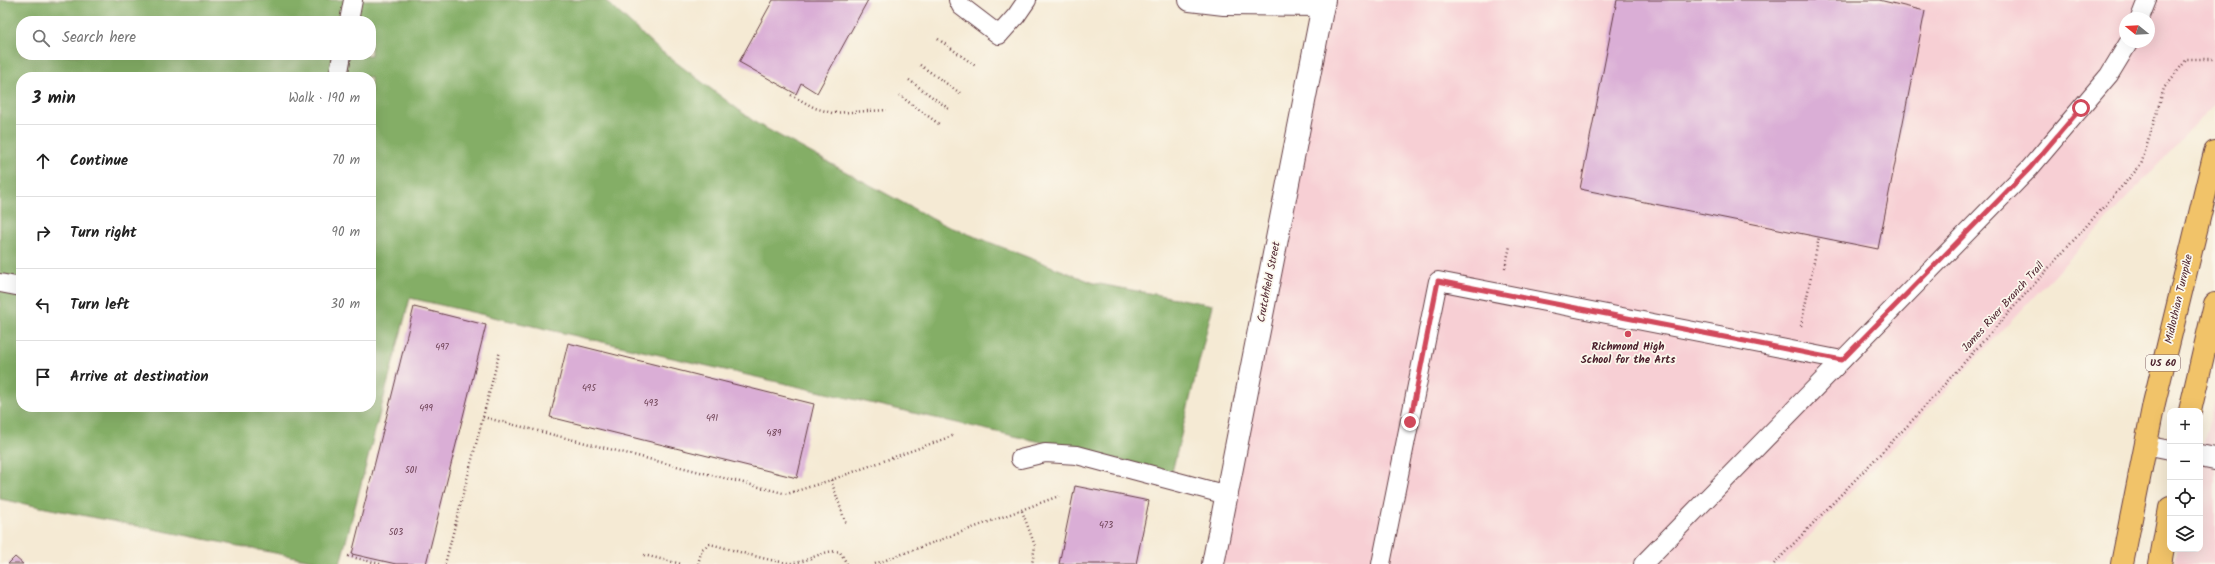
<!DOCTYPE html>
<meta charset="utf-8">
<style>
body{margin:0;font-family:Kalam,sans-serif;background:#f6f6f6;color:#222}
.controls{position:absolute;right:12px;bottom:12px;display:grid;overflow:hidden;border-radius:8px;box-shadow:0 4px 16px #0002}
.controls button{width:36px;height:36px;display:grid;place-items:center;padding:0;border:0;border-bottom:1px solid #e0e0e0;background:#fff;color:#222;font:20px sans-serif}
.compass{position:absolute;left:2119px;top:12px;width:36px;height:36px;border-radius:50%;background:#fff;box-shadow:0 4px 16px #0002;rotate:288deg}
.stop{position:absolute;width:12px;height:12px;margin:-9px;border:3px solid #d1495b;border-radius:50%;background:#fff}
.stop.end{background:#d1495b;border-color:#fff;box-shadow:0 1px 4px #0008}
.list{margin:0;padding:0;list-style:none}
h2{display:flex;justify-content:space-between;align-items:center;height:52px;margin:0;padding:0 16px;font-size:17px}
h2 small{font-size:13px;font-weight:400;color:#767676}
.list li{display:grid;grid-template-columns:26px 1fr auto;gap:12px;align-items:center;box-sizing:border-box;height:72px;padding:0 16px;border-top:1px solid #e0e0e0}
.list b{display:block;font-size:15px;white-space:nowrap}
.list em{font-size:13px;font-style:normal;color:#767676}
.icon{flex:none;width:22px;height:22px;fill:none;stroke:currentColor;stroke-width:2;stroke-linecap:round;stroke-linejoin:round}
.map{position:relative;flex:none;width:2215px;height:564px;overflow:hidden}
.search{position:absolute;background:#fff;box-shadow:0 4px 16px #0002;left:16px;top:16px;width:360px;height:44px;display:flex;align-items:center;gap:10px;box-sizing:border-box;padding:0 14px;border-radius:16px;color:#767676;font-size:15px}
.panel{position:absolute;background:#fff;box-shadow:0 4px 16px #0002;left:16px;top:72px;width:360px;height:340px;border-radius:16px}
.map>svg:first-child{display:block}
.built{fill:#f7cfd4;fill-rule:evenodd}
.forest{fill:#84ae66;stroke:#676648;fill-rule:evenodd}
.building{fill:#daaed6}
.lines{fill:none;stroke-linecap:round;stroke-linejoin:round}
.service-casing{stroke:#643d44;stroke-width:20}
.minor-casing{stroke:#643d44;stroke-width:24}
.tertiary-casing{stroke:#643d44;stroke-width:24}
.primary-casing{stroke:#643d44;stroke-width:24}
.path{stroke:#643d44;stroke-width:2.5;stroke-dasharray:1 3;stroke-linecap:butt}
.service{stroke:#fff;stroke-width:18}
.minor{stroke:#fff;stroke-width:22}
.tertiary{stroke:#fff;stroke-width:22}
.primary{stroke:#f1c369;stroke-width:22}
.route{stroke:#d1495b;stroke-width:5}
.poi-dot{fill:#d1495b;stroke:#fbf7ec;stroke-width:1.5}
.labels{text-anchor:middle;dominant-baseline:central;stroke-width:3.5;stroke-linejoin:round;paint-order:stroke}
.number-label{font-size:9px;fill:#6e4356}
.shield{fill:#fbf7ec;stroke:#7f6065;stroke-width:1}
.shield-label{font-size:10px;font-weight:bold;fill:#4a1f2b}
.street-label{font-size:11px;fill:#4a1f2b;stroke:#fbf7ec}
.poi-label{font-size:11px;font-weight:bold;fill:#4a1f2b;stroke:#fbf7ec}
</style>
<div class="map">
<svg width="2215" height="564" viewBox="0 0 2215 564">
<rect width="100%" height="100%" fill="#fbf7ec"/>
<filter id="ink" filterUnits="userSpaceOnUse"><feTurbulence type="fractalNoise" baseFrequency=".025" numOctaves="2"/><feDisplacementMap in="SourceGraphic" scale="8" xChannelSelector="R" yChannelSelector="G"/><feConvolveMatrix kernelMatrix="1 2 1 2 8 2 1 2 1" color-interpolation-filters="sRGB"/></filter>
<filter id="wash" filterUnits="userSpaceOnUse"><feTurbulence type="fractalNoise" baseFrequency=".012" numOctaves="4" result="noise"/><feDisplacementMap in="SourceGraphic" scale="16" xChannelSelector="R" yChannelSelector="G"/><feGaussianBlur stdDeviation="0.9" result="paint"/><feColorMatrix in="noise" values="0 0 0 0 0 0 0 0 0 0 0 0 0 0 0 0 0 1.4 0 .05"/><feComposite in="paint" operator="in"/></filter>
<g filter="url(#wash)">
<rect width="100%" height="100%" fill="#f5ead4"/>
<!-- built -->
<g class="built">
<path d="M1325,0H2215V104L1783,564H1212ZM2125,18H2149V42H2125Z"/>
<polygon points="2215,399 2215,564 2175,564 2177,549 2200,549 2200,456"/>
</g>
<!-- forest -->
<path class="forest" d="M0,0H605L657,48L756,123L940,223L1094,283L1213,305L1172,472L410,298L340,564H331L0,499ZM21,21H371V55H21ZM21,77H371V407H21Z"/>
<g id="blocks">
<!-- building -->
<g class="building">
<polygon points="773,0 868,0 817,93 801,83 796,94 739,62"/>
<polygon points="1617,0 1879,0 1925,11 1878,249 1580,189"/>
<polygon points="414,307 486,325 426,564 396,564 352,554"/>
<polygon points="568,343 814,404 797,478 550,417"/>
<polygon points="1075,486 1149,501 1136,564 1059,564"/>
<polygon points="15,557 23,564 8,564"/>
</g>
</g>
</g>
<g filter="url(#ink)">
<use href="#blocks" fill-opacity="0" stroke="#643d44" stroke-width="1"/>
<g class="lines">
<defs>
<g id="service">
<polyline points="958,0 961,6 999,35 1016,16 1027,0"/>
<polyline points="2140,18 2147,0"/>
<polyline points="349,21 353,0"/>
<polyline points="338,77 342,55"/>
<polyline points="0,283 21,287"/>
<polyline points="2145,445 2170,450"/>
<polyline points="1020,459 1045,453 1077,455 1227,495"/>
<polyline points="1381,564 1438,281 1842,360"/>
<polyline points="1643,564 2030,168 2109,75 2129,42"/>
</g>
<g id="minor">
<polyline points="1190,0 1224,4 1323,5"/>
<polyline points="2200,456 2215,459"/>
</g>
<polyline id="tertiary" points="1213,564 1324,0"/>
<g id="primary">
<polyline points="2190,411 2215,304"/>
<polyline points="2122,564 2154,403 2215,152"/>
<polyline points="2160,564 2170,508"/>
</g>
</defs>
<!-- service casing -->
<use href="#service" class="service-casing"/>
<!-- minor casing -->
<use href="#minor" class="minor-casing"/>
<!-- tertiary casing -->
<use href="#tertiary" class="tertiary-casing"/>
<!-- primary casing -->
<use href="#primary" class="primary-casing"/>
<!-- path -->
<g class="path">
<polyline points="938,39 977,67"/>
<polyline points="920,65 960,93"/>
<polyline points="909,80 949,109"/>
<polyline points="791,95 815,108 832,113 887,110"/>
<polyline points="899,95 939,124"/>
<polyline points="1505,268 1510,246"/>
<polyline points="1801,326 1819,237"/>
<polyline points="483,417 787,494 831,480 955,435"/>
<polyline points="831,480 846,524"/>
<polyline points="1022,511 1035,546 1032,564"/>
<polyline points="644,555 681,564"/>
<polyline points="348,556 380,564"/>
<polyline points="445,564 500,351"/>
<path d="M698,564L702,549L710,544C735,550 763,560 789,563C807,564 823,548 840,552L847,564"/>
<polyline points="875,564 1059,496"/>
<polyline points="1774,564 1909,424 2141,165 2164,88 2187,59 2215,59"/>
</g>
<!-- service -->
<use href="#service" class="service"/>
<!-- minor -->
<use href="#minor" class="minor"/>
<!-- tertiary -->
<use href="#tertiary" class="tertiary"/>
<!-- primary -->
<use href="#primary" class="primary"/>
</g>
</g>
<g class="lines" filter="url(#ink)">
<!-- route -->
<polyline class="route" points="1410,422 1438,281 1842,360 2030,168 2081,108"/>
</g>
<!-- markers -->
<circle class="poi-dot" cx="1628" cy="334" r="4"/>
<g class="labels">
<!-- number labels -->
<g class="number-label">
<text x="442" y="347">497</text>
<text x="589" y="388">495</text>
<text x="651" y="403">493</text>
<text x="426" y="408">499</text>
<text x="712" y="418">491</text>
<text x="774" y="433">489</text>
<text x="411" y="470">501</text>
<text x="1106" y="525">473</text>
<text x="396" y="532">503</text>
</g>
<!-- shield labels -->
<rect class="shield" x="2146" y="355" width="34" height="16" rx="3"/>
<g class="shield-label">
<text x="2163" y="363">US 60</text>
</g>
<!-- street labels -->
<g class="street-label">
<text transform="translate(1269 282) rotate(-79)">Crutchfield Street</text>
<text transform="translate(2179 299) rotate(-77)">Midlothian Turnpike</text>
<text transform="translate(2003 307) rotate(-48)">James River Branch Trail</text>
</g>
<!-- poi labels -->
<g class="poi-label">
<text x="1628" y="347">Richmond High<tspan x="1628" dy="13">School for the Arts</tspan></text>
</g>
</g>
</svg>
<div class="controls">
<button>+</button>
<button>−</button>
<button><svg class="icon" aria-label="locate" viewBox="0 0 24 24"><circle cx="12" cy="12" r="6"/><path d="M12 2v4M12 18v4M2 12h4M18 12h4"/></svg></button>
<button><svg class="icon" aria-label="layers" viewBox="0 0 24 24"><path d="M12 4l9 5-9 5-9-5zM3 14l9 5 9-5"/></svg></button>
</div>
<svg class="compass" viewBox="-18 -18 36 36"><path d="M0-13l5 13h-10z" fill="#e53935"/><path d="M0 13l5-13h-10z" fill="#767676"/></svg>
<div class="stop" style="left:2081px;top:108px"></div>
<div class="stop end" style="left:1410px;top:422px"></div>
<div class="search"><svg class="icon" aria-label="search" viewBox="0 0 24 24"><circle cx="10" cy="10" r="6"/><path d="M15 15l6 6"/></svg>Search here</div>
<section class="panel">
<h2>3 min<small>Walk · 190 m</small></h2>
<ul class="list">
<li><svg class="icon" aria-label="ahead" viewBox="0 0 24 24"><path d="M12 20V5M6 11l6-6 6 6"/></svg><div><b>Continue</b></div><em>70 m</em></li>
<li><svg class="icon" aria-label="right" viewBox="0 0 24 24"><path d="M7 20v-9h11M14 6l5 5-5 5"/></svg><div><b>Turn right</b></div><em>90 m</em></li>
<li><svg class="icon" aria-label="left" viewBox="0 0 24 24"><path d="M17 20v-9H6M10 6l-5 5 5 5"/></svg><div><b>Turn left</b></div><em>30 m</em></li>
<li><svg class="icon" aria-label="arrive" viewBox="0 0 24 24"><path d="M6 21V4h12l-3 4 3 4H6"/></svg><div><b>Arrive at destination</b></div></li>
</ul>
</section>
</div>
